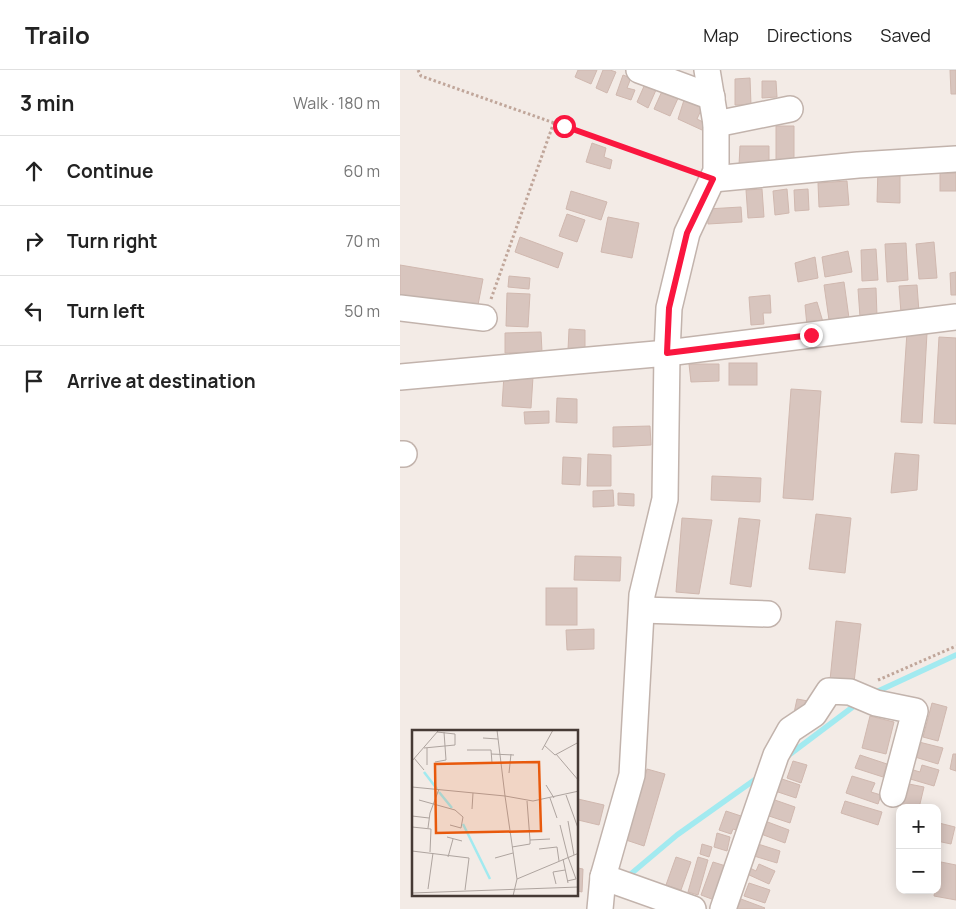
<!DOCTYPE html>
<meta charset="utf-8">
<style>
body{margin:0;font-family:Manrope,sans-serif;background:#f2f2f2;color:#222}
.controls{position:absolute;right:15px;bottom:15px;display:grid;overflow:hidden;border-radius:10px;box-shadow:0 2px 12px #0003}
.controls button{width:45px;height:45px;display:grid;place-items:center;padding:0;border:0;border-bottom:1px solid #e0e0e0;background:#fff;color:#222;font:25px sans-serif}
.stop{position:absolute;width:15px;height:15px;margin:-11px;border:4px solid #fa163f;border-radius:50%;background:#fff}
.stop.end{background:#fa163f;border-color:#fff;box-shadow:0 1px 5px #0008}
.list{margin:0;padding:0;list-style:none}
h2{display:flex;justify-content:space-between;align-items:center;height:65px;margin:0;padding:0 20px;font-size:21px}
h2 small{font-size:16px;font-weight:400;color:#767676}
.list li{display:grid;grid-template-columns:32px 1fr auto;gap:15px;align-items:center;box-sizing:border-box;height:70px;padding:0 20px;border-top:1px solid #e0e0e0}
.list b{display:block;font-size:19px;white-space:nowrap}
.list em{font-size:16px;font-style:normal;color:#767676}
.icon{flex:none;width:28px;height:28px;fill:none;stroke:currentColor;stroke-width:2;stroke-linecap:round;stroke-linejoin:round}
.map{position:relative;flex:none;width:556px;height:839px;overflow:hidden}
header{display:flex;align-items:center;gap:30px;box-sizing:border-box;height:70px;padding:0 25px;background:#fff;border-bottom:1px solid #e0e0e0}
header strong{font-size:24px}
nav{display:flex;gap:28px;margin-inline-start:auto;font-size:18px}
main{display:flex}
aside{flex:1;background:#fff}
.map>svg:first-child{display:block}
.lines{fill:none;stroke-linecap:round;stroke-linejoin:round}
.stream{stroke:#a2eaf0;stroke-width:5.5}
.building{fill:#d8c5be;stroke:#d0b8af}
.minor-casing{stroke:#c2b3ac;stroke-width:28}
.path{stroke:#c0a69a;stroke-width:3;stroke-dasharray:2.5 2.5;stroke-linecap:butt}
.minor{stroke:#fff;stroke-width:25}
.route{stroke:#fa163f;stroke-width:6}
.inset-river{fill:none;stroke:#a2eaf0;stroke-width:2.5}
.inset-road{fill:none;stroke:#aea49f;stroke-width:1}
.view{fill:#e8590c;fill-opacity:0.15;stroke:#e8590c;stroke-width:2.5}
.inset-edge{fill:none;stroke:#463a35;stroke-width:2.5}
</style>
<header>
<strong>Trailo</strong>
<nav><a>Map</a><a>Directions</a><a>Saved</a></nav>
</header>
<main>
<aside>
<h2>3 min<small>Walk · 180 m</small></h2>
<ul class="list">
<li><svg class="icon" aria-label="ahead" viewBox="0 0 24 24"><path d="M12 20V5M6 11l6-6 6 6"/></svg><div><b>Continue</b></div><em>60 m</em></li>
<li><svg class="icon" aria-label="right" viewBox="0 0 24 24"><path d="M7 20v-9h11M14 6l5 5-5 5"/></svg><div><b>Turn right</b></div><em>70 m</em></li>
<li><svg class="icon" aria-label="left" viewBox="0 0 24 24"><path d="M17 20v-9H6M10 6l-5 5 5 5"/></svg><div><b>Turn left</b></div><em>50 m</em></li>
<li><svg class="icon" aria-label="arrive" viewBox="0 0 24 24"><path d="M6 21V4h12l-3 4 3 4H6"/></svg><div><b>Arrive at destination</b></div></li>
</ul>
</aside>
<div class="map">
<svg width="556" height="839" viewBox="0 0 556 839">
<rect width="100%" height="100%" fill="#f3ebe6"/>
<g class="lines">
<!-- stream -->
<g class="stream">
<polyline points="474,623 556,585"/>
<polyline points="385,688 458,633"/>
<polyline points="226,808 277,765 360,706"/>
</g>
</g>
<!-- building -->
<g class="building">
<polygon points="178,0 197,0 191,14 175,7"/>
<polygon points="203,0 210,0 216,2 207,23 196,18"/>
<polygon points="550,0 556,0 556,24 551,24"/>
<polygon points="223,5 231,8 227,18 235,20 231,30 216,25"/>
<polygon points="350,8 351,35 335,35 335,9"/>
<polygon points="362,11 376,11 377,27 362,28"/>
<polygon points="245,14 256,20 248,38 237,32"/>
<polygon points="263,19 279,26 270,46 254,39"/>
<polygon points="284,30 302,38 297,49 305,53 302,60 278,49"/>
<polygon points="376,56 394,56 394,91 376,90"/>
<polygon points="192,73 206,78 204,87 212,90 210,99 186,92"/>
<polygon points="340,76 369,76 369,95 339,95"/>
<polygon points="478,98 500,99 500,133 477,132"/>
<rect x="540" y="103" width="16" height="18"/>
<polygon points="447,111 449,135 419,137 418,113"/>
<polygon points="362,119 364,147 348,148 346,120"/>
<polygon points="387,119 389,143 375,145 373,121"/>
<polygon points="408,119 409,140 395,141 394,120"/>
<polygon points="171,121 207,132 201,150 166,139"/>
<polygon points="341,137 342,152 308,154 307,139"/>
<polygon points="167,144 185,150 177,172 159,166"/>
<polygon points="208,147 239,153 232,188 201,182"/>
<polygon points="120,167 163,183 158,198 115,182"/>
<polygon points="534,172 537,208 519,209 516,174"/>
<polygon points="506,173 508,210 487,212 485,174"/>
<polygon points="476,179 478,210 462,211 461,180"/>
<polygon points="448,181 452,202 425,207 422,187"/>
<polygon points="415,187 418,208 398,212 395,193"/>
<polygon points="0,195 83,209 77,240 0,227"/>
<polygon points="556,202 556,225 551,225 550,203"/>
<polygon points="109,206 130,208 129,219 108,217"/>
<polygon points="444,212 449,248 429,250 424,215"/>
<polygon points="517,215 519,242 501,243 499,216"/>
<polygon points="476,218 477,246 460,247 458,219"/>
<polygon points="107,223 130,224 128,257 106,256"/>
<polygon points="370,225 371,243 363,243 364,254 351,255 349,227"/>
<polygon points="417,232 423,252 407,256 405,235"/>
<polygon points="169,259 185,260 185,281 168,280"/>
<polygon points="141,262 142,282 105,283 105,263"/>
<polygon points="507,262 527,263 522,353 501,352"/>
<polygon points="539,267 556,268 556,354 534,353"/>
<rect x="329" y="293" width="28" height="22"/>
<polygon points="289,294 319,294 319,311 291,312"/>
<polygon points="104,305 133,307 131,338 102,336"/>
<polygon points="391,319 421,321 413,430 383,428"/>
<polygon points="157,328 177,329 177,353 156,352"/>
<polygon points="149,341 149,353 125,354 124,342"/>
<polygon points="250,356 251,375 213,377 213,357"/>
<polygon points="495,383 519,385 517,420 491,423"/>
<polygon points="188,384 211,385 211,416 187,416"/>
<polygon points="163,387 181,388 180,415 162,414"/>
<polygon points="312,406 361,408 360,432 311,430"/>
<polygon points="213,420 214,436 193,437 193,421"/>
<polygon points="218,423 234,424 234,436 218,435"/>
<polygon points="416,444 451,448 445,503 409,499"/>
<polygon points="282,448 312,450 299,524 276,522"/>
<polygon points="339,448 360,450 351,517 330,514"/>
<polygon points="175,486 221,487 220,511 174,510"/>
<rect x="146" y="518" width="31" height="37"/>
<polygon points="436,551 461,554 454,612 430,610"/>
<polygon points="194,559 194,579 167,580 166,560"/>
<polygon points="397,629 408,631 405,645 394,643"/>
<polygon points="532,633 547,637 538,671 523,667"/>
<polygon points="470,646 494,652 486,684 462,678"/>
<polygon points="519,672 543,678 538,694 515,687"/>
<polygon points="553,684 556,684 556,701 550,699"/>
<polygon points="460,685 487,694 483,707 455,698"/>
<polygon points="393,691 407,695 401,713 387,708"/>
<polygon points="522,695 539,700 534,716 507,708 510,699 520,702"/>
<polygon points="247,699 265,704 244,776 226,770"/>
<polygon points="452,706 475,713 471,722 481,725 478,734 446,723"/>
<polygon points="379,708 400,715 396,728 375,721"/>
<polygon points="504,713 524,717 519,738 500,736"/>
<polygon points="178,729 204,735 199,755 178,750"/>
<polygon points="372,729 395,737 390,753 366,745"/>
<polygon points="445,731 482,742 478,755 441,743"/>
<polygon points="326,741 347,748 342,762 333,759 331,764 319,760"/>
<polygon points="365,751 389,760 385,773 361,764"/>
<polygon points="539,753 555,757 551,774 537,771"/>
<polygon points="317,763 330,767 327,781 314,777"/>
<polygon points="302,774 312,777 309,787 300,784"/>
<polygon points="358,774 380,781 377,793 354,786"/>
<polygon points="276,787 291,792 281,820 266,815"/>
<polygon points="298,787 308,790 298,825 288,822"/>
<polygon points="313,792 329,797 317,831 301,825"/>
<polygon points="541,792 556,795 556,830 534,826 535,820 537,820"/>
<polygon points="359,794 375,801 369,814 347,804 350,798 356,801"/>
<polygon points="178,798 183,799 182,822 178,821"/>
<polygon points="349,813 370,820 365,833 344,826"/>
<polygon points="341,829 365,838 364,839 337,839"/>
</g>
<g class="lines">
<defs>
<g id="minor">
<polyline points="239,0 312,27"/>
<polyline points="307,0 316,54 316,101 287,163 269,238 267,283 556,247"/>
<polyline points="316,54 390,39"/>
<polyline points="313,109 458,95 556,89"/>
<polyline points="0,238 84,248"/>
<polyline points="0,307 267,283 265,429 242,525 232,705 203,807 200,839"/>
<polyline points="0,384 4,384"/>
<polyline points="242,540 368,544"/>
<polyline points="203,807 293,839"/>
<polyline points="323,839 376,685 390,660 414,644 429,621 450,622 476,633 515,641 493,724"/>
</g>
</defs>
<!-- minor casing -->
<use href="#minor" class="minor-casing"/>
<!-- path -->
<g class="path">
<polyline points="18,0 21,6 293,102"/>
<polyline points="91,229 154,52"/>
<polyline points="478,610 556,576"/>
</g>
<!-- minor -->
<use href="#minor" class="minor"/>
</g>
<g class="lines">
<!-- route -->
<polyline class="route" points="164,56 313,109 287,163 269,238 267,283 411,265"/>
</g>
<!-- overview -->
<g transform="translate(12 660)">
<rect width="166" height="166" fill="#f3ebe6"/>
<path class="inset-river" d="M12,42L25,59M27,62L40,78M51,94L78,149"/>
<path class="inset-road" d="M71,8L86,9M132,15L143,25L167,12M12,18L43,15V4L25,2M55,20H79L80,33M130,20L141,0M79,24L102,25M144,24L167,51M2,28L12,40M0,31L26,1M23,32L34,30L32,2M15,35V18M97,43L99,24M134,55L142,68M0,57L93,66L85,0M154,65L166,98M138,68L145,88M7,70L43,80L51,87L49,98L38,95M115,71L118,110L138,109M60,79L61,63M0,86L17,88M156,91L162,125M148,95L156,127M0,97L19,99L18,122M16,98L18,83L27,59M35,107L50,111M100,117L118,114V110M127,119L145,117L147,131M0,121L57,128L53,160M36,127L41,109M83,128L101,123M151,129L156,153M105,149L93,66L121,71L167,61M155,151L164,149L156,127M144,154L141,142L153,140M16,159L21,123M0,163L167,157M101,166L105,149L167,123"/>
<path class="view" d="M127,32L129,101L24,103L23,34Z"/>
<rect width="166" height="166" class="inset-edge"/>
</g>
</svg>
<div class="controls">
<button>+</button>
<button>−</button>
</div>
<div class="stop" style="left:164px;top:56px"></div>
<div class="stop end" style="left:411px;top:265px"></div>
</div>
</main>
